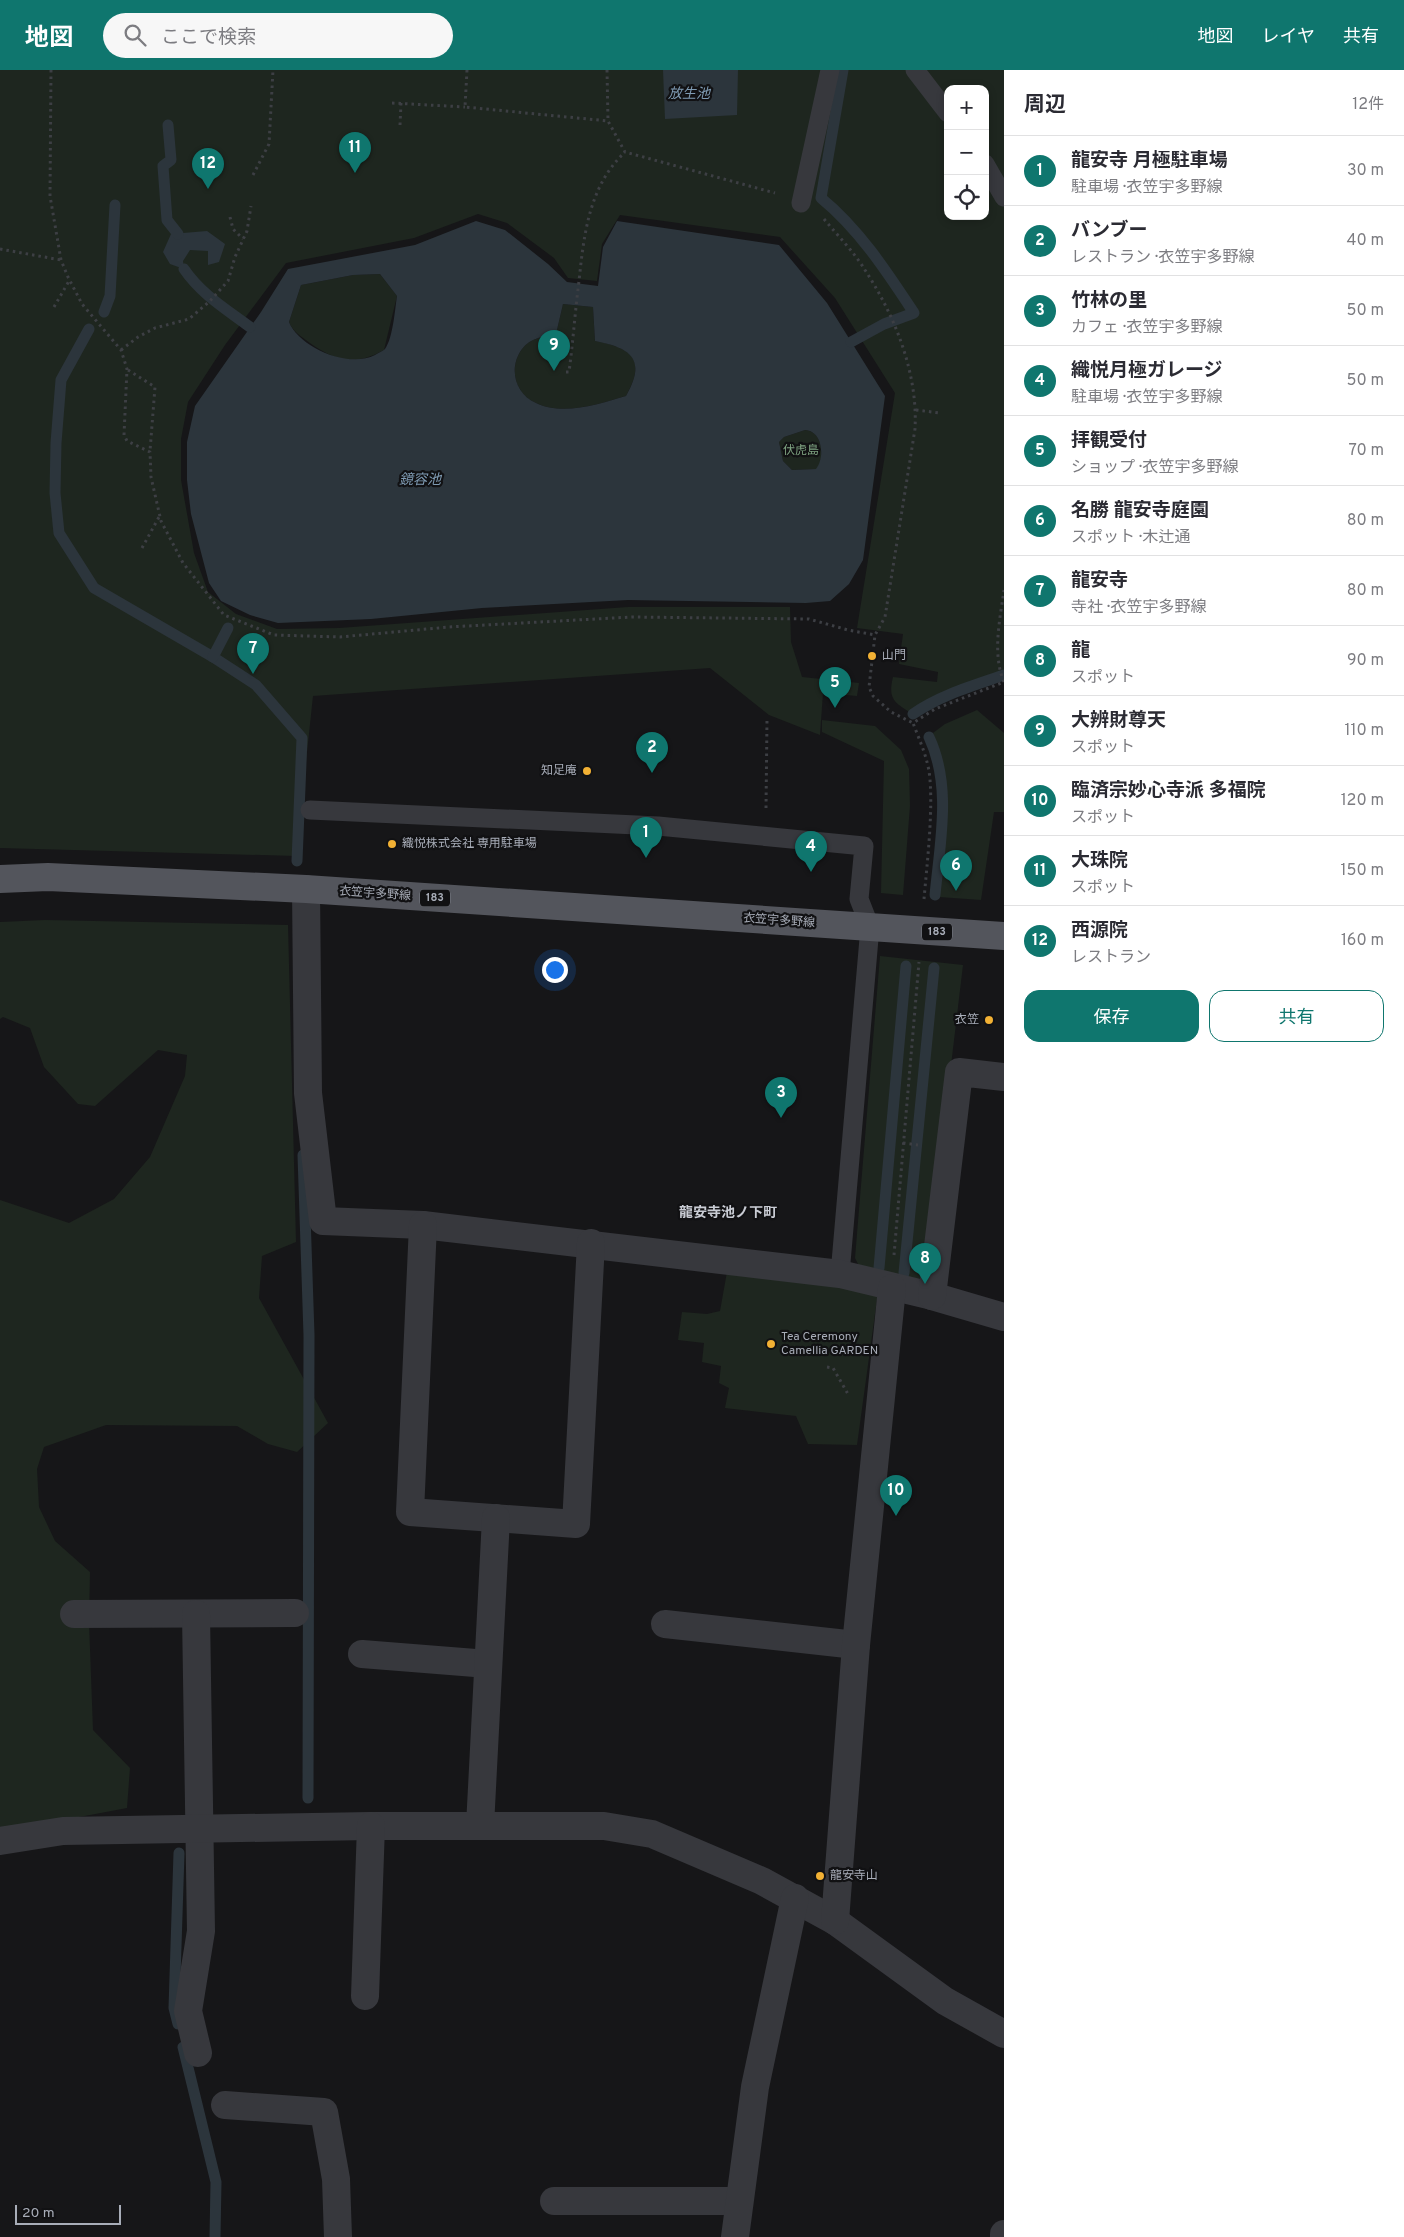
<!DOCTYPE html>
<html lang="ja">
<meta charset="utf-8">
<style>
body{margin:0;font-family:Overpass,"Noto Sans JP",sans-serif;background:#f7f7f7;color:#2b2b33}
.controls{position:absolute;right:15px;top:15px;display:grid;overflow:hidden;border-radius:10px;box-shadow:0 2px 8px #0003}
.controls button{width:45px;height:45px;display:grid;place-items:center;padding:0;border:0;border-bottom:1px solid #e1e1e2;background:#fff;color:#2b2b33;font:25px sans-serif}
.scale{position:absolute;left:15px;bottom:12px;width:106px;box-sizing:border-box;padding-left:5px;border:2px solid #a8adb8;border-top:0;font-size:14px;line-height:18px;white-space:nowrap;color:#a8adb8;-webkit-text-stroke:4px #111113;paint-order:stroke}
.you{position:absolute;left:554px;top:899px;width:18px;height:18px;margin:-12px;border:4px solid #fff;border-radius:50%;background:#1a73e8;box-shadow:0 0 0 8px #1a73e833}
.badge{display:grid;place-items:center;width:32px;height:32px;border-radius:50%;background:#0f766e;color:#fff;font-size:16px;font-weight:700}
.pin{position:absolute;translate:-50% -41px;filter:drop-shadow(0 1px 2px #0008)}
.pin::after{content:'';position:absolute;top:26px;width:18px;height:15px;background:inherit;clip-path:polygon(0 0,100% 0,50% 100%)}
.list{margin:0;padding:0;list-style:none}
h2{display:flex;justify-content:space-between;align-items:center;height:65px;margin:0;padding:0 20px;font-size:21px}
h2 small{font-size:16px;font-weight:400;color:#7c7c81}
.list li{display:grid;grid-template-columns:32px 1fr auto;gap:15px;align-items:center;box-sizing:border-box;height:70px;padding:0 20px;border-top:1px solid #e1e1e2}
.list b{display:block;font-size:19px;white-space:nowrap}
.list p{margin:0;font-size:16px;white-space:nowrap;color:#7c7c81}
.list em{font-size:16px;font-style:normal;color:#7c7c81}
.actions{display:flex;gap:10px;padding:15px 20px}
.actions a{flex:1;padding:11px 0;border:1px solid #0f766e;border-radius:15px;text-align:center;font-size:18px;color:#0f766e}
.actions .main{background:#0f766e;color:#fff}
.icon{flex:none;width:28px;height:28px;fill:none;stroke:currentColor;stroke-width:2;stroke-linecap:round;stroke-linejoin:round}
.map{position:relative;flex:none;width:1004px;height:2167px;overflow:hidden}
header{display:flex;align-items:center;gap:30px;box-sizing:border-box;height:70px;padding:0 25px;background:#0f766e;color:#fff}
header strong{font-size:24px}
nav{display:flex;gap:28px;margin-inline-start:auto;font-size:18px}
.search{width:350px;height:45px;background:#f7f7f7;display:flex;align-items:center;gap:12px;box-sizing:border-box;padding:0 18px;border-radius:28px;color:#7c7c81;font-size:19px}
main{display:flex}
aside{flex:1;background:#fff}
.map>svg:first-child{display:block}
.green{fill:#1e261f;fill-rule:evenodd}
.water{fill:#2c353c;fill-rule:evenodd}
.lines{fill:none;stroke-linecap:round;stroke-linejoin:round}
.stream{stroke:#2c353c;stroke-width:11}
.path{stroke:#3d3f44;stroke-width:3;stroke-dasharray:2.5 4;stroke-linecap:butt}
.lane{stroke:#37383d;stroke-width:19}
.street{stroke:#37383d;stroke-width:28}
.primary{stroke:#53555c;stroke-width:28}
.poi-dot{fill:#f2b134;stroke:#111113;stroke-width:2}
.labels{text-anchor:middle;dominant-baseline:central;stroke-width:4.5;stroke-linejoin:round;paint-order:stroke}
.shield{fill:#111113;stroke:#7b7e86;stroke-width:1}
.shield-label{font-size:11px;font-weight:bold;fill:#a8adb8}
.park-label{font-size:12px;fill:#7fa381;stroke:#111113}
.poi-label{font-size:12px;fill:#a8adb8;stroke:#111113;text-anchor:start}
.street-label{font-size:12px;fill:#a8adb8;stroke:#111113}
.water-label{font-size:14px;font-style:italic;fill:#7f9bb3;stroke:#111113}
.neighbourhood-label{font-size:14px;font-weight:bold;fill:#c9ccd4;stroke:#111113}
</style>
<header>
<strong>地図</strong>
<div class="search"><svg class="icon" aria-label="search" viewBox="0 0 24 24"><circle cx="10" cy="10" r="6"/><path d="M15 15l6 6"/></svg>ここで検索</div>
<nav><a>地図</a><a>レイヤ</a><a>共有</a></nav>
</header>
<main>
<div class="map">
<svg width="1004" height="2167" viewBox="0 0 1004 2167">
<rect width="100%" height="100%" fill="#161618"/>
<!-- green -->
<g class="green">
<path d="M0,0H1004V603L939,625L911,643C893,632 888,628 893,607L937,612L938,602L899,594L903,564L857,558L895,323L835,228L780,167L620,145L602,174L597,211L568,208L554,188L507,153L478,144L414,168L286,193L225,275L188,332L181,369V410L194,483L208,522L236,544L277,559L339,558L628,537H790L791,572L802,607L859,613L857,626L823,623L820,665L769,645L710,598L313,626L296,786L0,778ZM948,19H985V146H948Z"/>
<path d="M380,204L397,226L384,280C355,296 337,292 310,273C301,266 293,262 289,252L301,215L353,205Z"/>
<path d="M563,234L593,237L595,271C632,278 647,289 626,326C599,334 563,346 536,333C515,324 508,298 522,279C530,268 544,266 556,264Z"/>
<path d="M805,360C823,361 825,388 817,399L792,400L783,391L779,372L784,367Z"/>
<path d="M977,640L1004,663V742H994L981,830L939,827C943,772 954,715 933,663L945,654Z"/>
<polygon points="822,650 875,656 901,680 909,699 910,736 903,825 881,823 884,691 822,662"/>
<polygon points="45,850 288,855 296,1172 262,1186 259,1228 328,1353 297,1382 268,1374 237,1356 106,1355 44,1377 37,1399 39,1437 55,1471 90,1502 89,1552 93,1660 130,1698 127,1738 0,1762 0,1130 69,1153 114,1129 150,1087 185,1006 187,985 158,980 95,1036 78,1034 44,997 30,958 3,947 0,949 0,852"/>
<polygon points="880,886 963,895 925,1213 859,1196 855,1188"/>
<polygon points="727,1202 878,1222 857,1375 808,1374 796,1346 725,1338 729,1318 719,1313 721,1296 702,1292 704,1273 678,1270 682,1242 707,1244 720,1241"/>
</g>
<!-- water -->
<g class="water">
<polygon points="663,0 738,0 737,45 665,49"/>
<path d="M476,151L505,160L548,194L567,212L598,216L603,177L617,151L779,175L827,233L885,326L863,490L849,514L830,531L806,533L628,530L482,538L371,549L278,553L250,545L221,531L209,513L191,444L187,410V372L195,336L261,242L288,199L415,175ZM380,204L397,226C395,239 393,268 385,279C383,281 378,283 375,285C348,299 299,277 289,252L301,215L353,205ZM563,234L593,237L595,271C631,278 647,289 626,326C599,334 563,346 536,333C515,324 508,298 522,279C530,268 544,266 556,264ZM805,360C823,361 825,388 816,399L792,400L783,391L779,372L784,367Z"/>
<polygon points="207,161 225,174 219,192 208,195 208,181 190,180 183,191 184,199 170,194 163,182 171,164"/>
</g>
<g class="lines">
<!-- stream -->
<g class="stream">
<path d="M843,0L821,128C859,159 887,202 914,243L884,254L851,272"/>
<polyline points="168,55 171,90 163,96 167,150 178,164"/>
<path d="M184,199C201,224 226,239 250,257"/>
<polyline points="104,242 110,226 115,135"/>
<polyline points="89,259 61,310 56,373 55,423 59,463 94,518 213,587 256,615 302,668 297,791"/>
<polyline points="213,587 228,558"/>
<path d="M913,644C941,625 972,616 1004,605"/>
<path d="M929,667C952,716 940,772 935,825"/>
<polyline points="303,1085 309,1265 308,1728"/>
<polyline points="879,1198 906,896"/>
<polyline points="904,1203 934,898"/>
<polyline points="178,1954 174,1938 179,1783"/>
<polyline points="183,1977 216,2112 215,2167"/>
</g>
<!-- path -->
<g class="path">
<polyline points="51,0 50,126 61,190 68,207 82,234 121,280 127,299 124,365 127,371 150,382 151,407 161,451 183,493 224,545 274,565 340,567 449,557 632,547 809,549 848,560 875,565"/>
<polyline points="467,0 465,37 608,51"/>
<polyline points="607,0 608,51 625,82 775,123"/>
<polyline points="392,33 465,37"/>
<polyline points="400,55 401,33"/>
<polyline points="253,105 269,74 273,0"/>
<polyline points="230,147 233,159 243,169"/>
<path d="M824,149C838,166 854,182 865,200C895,246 918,303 915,359L885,547L875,565L869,617L873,626L891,642L913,653"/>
<polyline points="0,179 61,190"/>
<polyline points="54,237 69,211"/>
<polyline points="121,280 138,267 155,258 189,249 210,231 228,211 235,187 247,161 251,136"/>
<polyline points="128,300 155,317 150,381"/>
<path d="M566,302H569C573,272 575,242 579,211C584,164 589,116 625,82"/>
<polyline points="916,340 940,343"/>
<polyline points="142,478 159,447"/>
<path d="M1004,612C992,584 1000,549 1004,520"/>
<polyline points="766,738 767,649"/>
<path d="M924,829C927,794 934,735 929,701C926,684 919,669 913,653L935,639L1004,612"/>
<polyline points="903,1073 918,1075"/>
<polyline points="894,1185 919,892"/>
<polyline points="827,1297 833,1298 848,1324"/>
</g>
<!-- lane -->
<g class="lane">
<polyline points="915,0 948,43"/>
<polyline points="985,94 1004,127"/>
<polyline points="801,133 830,0"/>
<polyline points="310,740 658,756 864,776 859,829 870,857 840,1204"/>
</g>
<!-- street -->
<g class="street">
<polyline points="306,819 308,1023 323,1151 423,1155 840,1204 932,1226 1004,1247"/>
<polyline points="423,1155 410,1442 576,1454 591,1173"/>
<polyline points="932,1226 959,1002 1004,1007"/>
<polyline points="74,1544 295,1543"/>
<polyline points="196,1544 201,1861 188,1941 198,1983"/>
<polyline points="665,1554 856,1575"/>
<polyline points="362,1584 488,1594"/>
<polyline points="480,1756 496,1448"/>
<polyline points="0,1771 63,1761 371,1756 604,1756 652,1764 762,1811 835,1851 945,1931 1004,1964"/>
<polyline points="835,1851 856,1575 892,1218"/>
<polyline points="365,1926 371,1756"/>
<polyline points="225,2035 324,2042 336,2109 338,2167"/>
<polyline points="554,2131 739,2131"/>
<polyline points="735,2167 755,2017 795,1828"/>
<polyline points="1004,2167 1004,2164"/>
</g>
<!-- primary -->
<polyline class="primary" points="0,809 48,807 306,819 1004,866"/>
</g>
<!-- markers -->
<g class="poi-dot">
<circle cx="872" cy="586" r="5"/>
<circle cx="587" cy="701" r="5"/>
<circle cx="392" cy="774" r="5"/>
<circle cx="989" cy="950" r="5"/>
<circle cx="771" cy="1274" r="5"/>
<circle cx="820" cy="1806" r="5"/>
</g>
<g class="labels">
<!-- shield labels -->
<g class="shield">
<rect x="420" y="819.5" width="30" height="17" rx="4"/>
<rect x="922" y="853.5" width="30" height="17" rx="4"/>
</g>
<g class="shield-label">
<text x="435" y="828">183</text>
<text x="937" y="862">183</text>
</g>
<!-- park labels -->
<g class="park-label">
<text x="801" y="381">伏虎島</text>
</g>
<!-- poi labels -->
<g class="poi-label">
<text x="882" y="586">山門</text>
<text x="577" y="701" text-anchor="end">知足庵</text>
<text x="402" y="774">織悦株式会社 専用駐車場</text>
<text x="979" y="950" text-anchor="end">衣笠</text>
<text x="781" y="1267">Tea Ceremony<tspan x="781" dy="14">Camellia GARDEN</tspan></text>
<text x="830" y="1806">龍安寺山</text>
</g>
<!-- street labels -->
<g class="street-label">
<text transform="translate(375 824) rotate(4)">衣笠宇多野線</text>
<text transform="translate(779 851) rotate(4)">衣笠宇多野線</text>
</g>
<!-- water labels -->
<g class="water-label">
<text x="689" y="24">放生池</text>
<text x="420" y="410">鏡容池</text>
</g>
<!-- neighbourhood labels -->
<g class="neighbourhood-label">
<text x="728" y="1143">龍安寺池ノ下町</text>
</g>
</g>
</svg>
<div class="controls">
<button>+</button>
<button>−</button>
<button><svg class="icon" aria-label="locate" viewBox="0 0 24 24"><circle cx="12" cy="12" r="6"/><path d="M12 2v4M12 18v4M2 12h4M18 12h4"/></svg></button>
</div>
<div class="scale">20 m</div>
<div class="you"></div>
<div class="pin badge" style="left:646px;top:788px">1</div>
<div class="pin badge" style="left:652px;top:703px">2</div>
<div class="pin badge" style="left:781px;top:1048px">3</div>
<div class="pin badge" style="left:811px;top:802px">4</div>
<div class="pin badge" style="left:835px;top:638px">5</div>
<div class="pin badge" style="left:956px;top:821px">6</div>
<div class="pin badge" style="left:253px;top:604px">7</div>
<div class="pin badge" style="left:925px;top:1214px">8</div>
<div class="pin badge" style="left:554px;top:301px">9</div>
<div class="pin badge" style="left:896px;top:1446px">10</div>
<div class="pin badge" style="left:355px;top:103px">11</div>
<div class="pin badge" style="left:208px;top:119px">12</div>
</div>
<aside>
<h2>周辺<small>12件</small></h2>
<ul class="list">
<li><span class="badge">1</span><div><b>龍安寺 月極駐車場</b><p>駐車場 · 衣笠宇多野線</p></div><em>30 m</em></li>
<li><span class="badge">2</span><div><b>バンブー</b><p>レストラン · 衣笠宇多野線</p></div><em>40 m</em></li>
<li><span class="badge">3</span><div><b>竹林の里</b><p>カフェ · 衣笠宇多野線</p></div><em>50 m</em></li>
<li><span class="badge">4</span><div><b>織悦月極ガレージ</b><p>駐車場 · 衣笠宇多野線</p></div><em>50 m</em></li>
<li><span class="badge">5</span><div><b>拝観受付</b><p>ショップ · 衣笠宇多野線</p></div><em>70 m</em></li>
<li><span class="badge">6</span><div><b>名勝 龍安寺庭園</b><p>スポット · 木辻通</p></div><em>80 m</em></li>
<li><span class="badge">7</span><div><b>龍安寺</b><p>寺社 · 衣笠宇多野線</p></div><em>80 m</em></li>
<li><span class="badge">8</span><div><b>龍</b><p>スポット</p></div><em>90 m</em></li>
<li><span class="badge">9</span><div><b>大辨財尊天</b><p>スポット</p></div><em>110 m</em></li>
<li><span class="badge">10</span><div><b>臨済宗妙心寺派 多福院</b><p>スポット</p></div><em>120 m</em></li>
<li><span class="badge">11</span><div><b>大珠院</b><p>スポット</p></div><em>150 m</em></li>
<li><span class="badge">12</span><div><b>西源院</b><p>レストラン</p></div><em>160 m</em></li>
</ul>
<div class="actions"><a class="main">保存</a><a>共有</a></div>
</aside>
</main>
